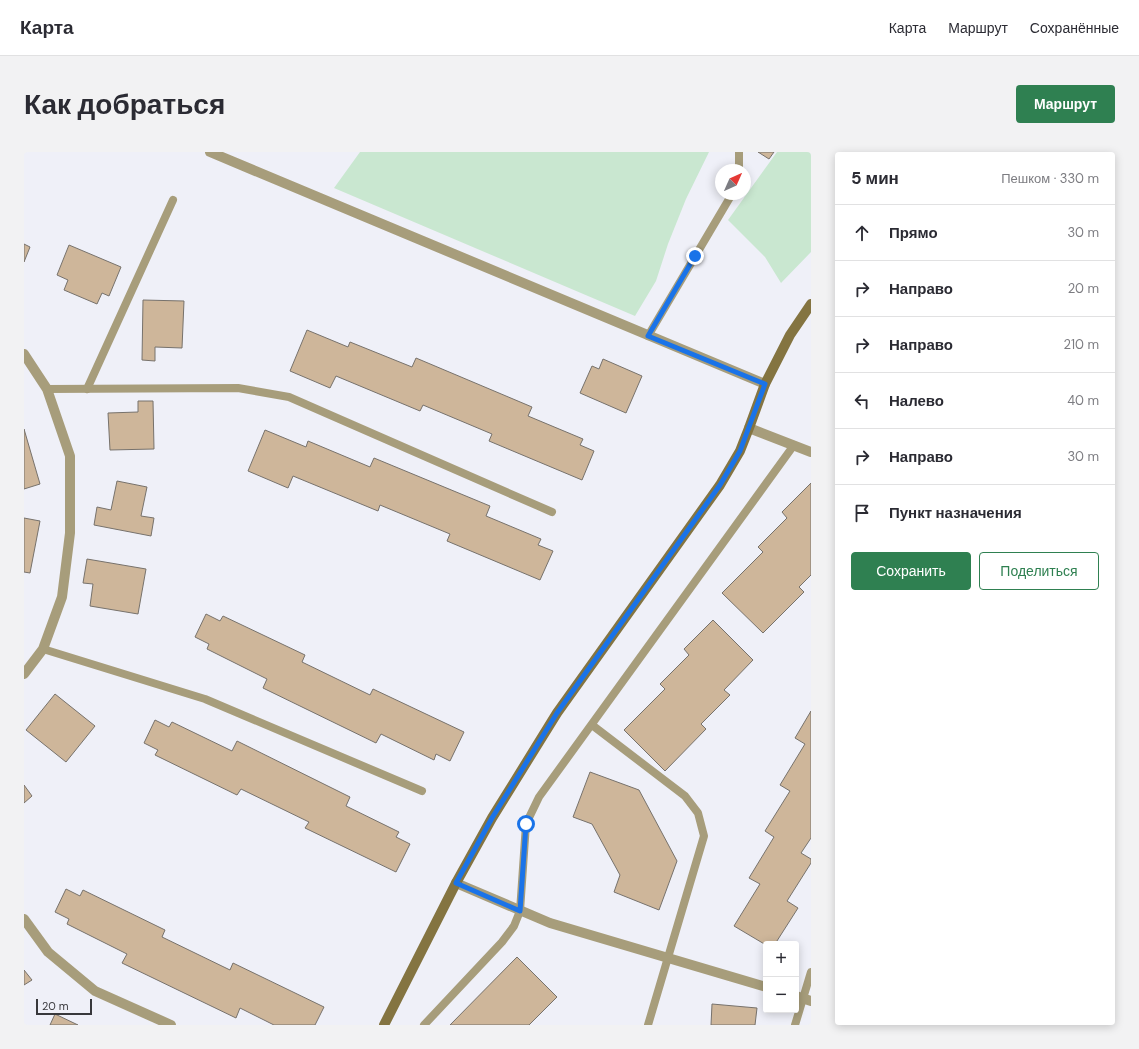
<!DOCTYPE html>
<html lang="ru">
<meta charset="utf-8">
<style>
body{margin:0;font-family:"DM Sans",sans-serif;background:#f2f2f3;color:#2b2b33}
.controls{position:absolute;right:12px;bottom:12px;display:grid;overflow:hidden;border-radius:4px;box-shadow:0 2px 10px #0003}
.controls button{width:36px;height:36px;display:grid;place-items:center;padding:0;border:0;border-bottom:1px solid #e1e1e2;background:#fff;color:#2b2b33;font:20px sans-serif}
.compass{position:absolute;left:691px;top:12px;width:36px;height:36px;border-radius:50%;background:#fff;box-shadow:0 2px 10px #0003;rotate:45deg}
.scale{position:absolute;left:12px;bottom:10px;width:56px;box-sizing:border-box;padding-left:4px;border:2px solid #38383c;border-top:0;font-size:11px;line-height:14px;white-space:nowrap;color:#38383c;-webkit-text-stroke:3px #eff0f8;paint-order:stroke}
.stop{position:absolute;width:12px;height:12px;margin:-9px;border:3px solid #1a73e8;border-radius:50%;background:#fff}
.stop.end{background:#1a73e8;border-color:#fff;box-shadow:0 1px 4px #0008}
.list{margin:0;padding:0;list-style:none}
h2{display:flex;justify-content:space-between;align-items:center;height:52px;margin:0;padding:0 16px;font-size:17px}
h2 small{font-size:13px;font-weight:400;color:#7c7c81}
.list li{display:grid;grid-template-columns:26px 1fr auto;gap:12px;align-items:center;box-sizing:border-box;height:56px;padding:0 16px;border-top:1px solid #e1e1e2}
.list b{display:block;font-size:15px;white-space:nowrap}
.list em{font-size:13px;font-style:normal;color:#7c7c81}
.actions{display:flex;gap:8px;padding:12px 16px}
.actions a{flex:1;padding:9px 0;border:1px solid #2f8051;border-radius:4px;text-align:center;font-size:14px;color:#2f8051}
.actions .main{background:#2f8051;color:#fff}
.icon{flex:none;width:22px;height:22px;fill:none;stroke:currentColor;stroke-width:2;stroke-linecap:round;stroke-linejoin:round}
.map{position:relative;flex:none;width:787px;height:873px;overflow:hidden;border-radius:4px}
header{display:flex;align-items:center;gap:24px;box-sizing:border-box;height:56px;padding:0 20px;background:#fff;border-bottom:1px solid #e1e1e2}
header strong{font-size:19px}
nav{display:flex;gap:22px;margin-inline-start:auto;font-size:14px}
.intro{display:flex;align-items:center;justify-content:space-between;box-sizing:border-box;height:96px;padding:0 24px}
h1{margin:0;font-size:28px}
.button{padding:10px 18px;border-radius:4px;background:#2f8051;color:#fff;font-size:14px;font-weight:700}
main{display:flex;gap:24px;padding:0 24px}
aside{flex:1;background:#fff;border-radius:4px;box-shadow:0 2px 10px #0003}
.map>svg:first-child{display:block}
.green{fill:#c9e7d0}
.building{fill:#ceb69a;stroke:#77726c}
.lines{fill:none;stroke-linecap:round;stroke-linejoin:round}
.lane{stroke:#a79d7b;stroke-width:8}
.street{stroke:#a79d7b;stroke-width:10}
.secondary{stroke:#847441;stroke-width:10}
.route{stroke:#1a73e8;stroke-width:5}
</style>
<header>
<strong>Карта</strong>
<nav><a>Карта</a><a>Маршрут</a><a>Сохранённые</a></nav>
</header>
<div class="intro"><h1>Как добраться</h1><a class="button">Маршрут</a></div>
<main>
<div class="map">
<svg width="787" height="873" viewBox="0 0 787 873">
<rect width="100%" height="100%" fill="#eff0f8"/>
<!-- green -->
<g class="green">
<polygon points="336,0 685,0 662,47 644,92 632,129 611,164 310,36"/>
<polygon points="753,0 787,0 787,100 757,131 741,105 704,68"/>
</g>
<!-- building -->
<g class="building">
<polygon points="734,0 750,0 745,7"/>
<polygon points="0,92 6,95 0,110"/>
<polygon points="45,93 97,115 85,144 78,141 73,152 40,138 44,128 33,123"/>
<polygon points="119,148 160,149 158,196 131,195 131,209 118,208"/>
<polygon points="283,178 324,195 326,190 388,215 392,206 508,255 504,264 559,287 556,293 570,299 558,328 465,289 468,282 399,253 396,259 312,224 306,236 266,219"/>
<polygon points="579,207 618,224 602,261 556,241 568,214 575,217"/>
<polygon points="114,249 129,249 130,297 86,298 84,261 114,260"/>
<polygon points="0,277 16,332 0,337"/>
<polygon points="241,278 282,295 284,289 346,315 350,306 466,354 462,364 517,387 514,393 529,399 516,428 423,389 426,382 356,353 354,359 269,324 264,336 224,319"/>
<polygon points="93,329 123,335 117,364 130,366 127,384 70,373 73,355 87,358"/>
<polygon points="787,331 787,423 775,435 780,440 739,481 698,441 739,400 734,395 763,366 758,360"/>
<polygon points="0,366 16,369 6,421 0,420"/>
<polygon points="63,407 122,417 114,462 66,454 69,432 59,431"/>
<polygon points="182,462 196,469 199,464 281,503 278,510 346,543 349,537 440,580 426,609 412,602 410,608 357,582 352,591 239,536 243,527 183,497 185,492 171,485"/>
<polygon points="689,468 729,508 700,538 706,543 677,572 682,577 641,619 600,578 641,537 636,532 665,503 660,497"/>
<polygon points="31,542 71,574 42,610 2,578"/>
<polygon points="787,559 787,686 777,701 787,707 787,711 763,749 774,756 751,792 742,792 742,793 710,774 736,732 725,726 750,685 741,679 766,639 756,633 781,592 771,586"/>
<polygon points="131,568 145,575 148,570 208,599 213,589 326,645 322,654 375,680 372,685 386,692 372,720 281,676 285,670 217,637 213,643 131,603 134,598 120,591"/>
<polygon points="566,620 615,638 653,709 635,758 590,740 596,723 568,672 549,665"/>
<polygon points="0,633 8,644 0,651"/>
<polygon points="42,737 56,744 59,738 141,778 138,785 206,818 209,811 300,855 291,873 250,873 216,856 212,866 98,811 103,802 43,772 45,767 31,760"/>
<polygon points="493,805 533,845 505,873 426,873"/>
<polygon points="0,818 8,828 0,833"/>
<polygon points="688,852 733,856 731,873 687,873"/>
<polygon points="31,862 54,873 26,873"/>
</g>
<g class="lines">
<!-- lane -->
<g class="lane">
<polyline points="715,18 715,0"/>
<polyline points="624,184 708,42"/>
<polyline points="23,237 214,236 265,245 528,360"/>
<polyline points="63,237 149,48"/>
<polyline points="19,497 181,547 398,639"/>
<polyline points="568,573 661,644 674,661 680,684 624,873"/>
<polyline points="400,873 478,790 490,774 496,759 502,672 515,645 770,293"/>
<polyline points="771,873 787,820"/>
</g>
<!-- street -->
<g class="street">
<polyline points="186,0 741,232"/>
<polyline points="0,202 23,237 46,304 46,381 38,445 19,497 0,522"/>
<polyline points="725,276 787,300"/>
<polyline points="432,731 526,771 742,835"/>
<polyline points="0,767 24,800 71,839 147,873"/>
<polyline points="772,844 787,849"/>
</g>
<!-- secondary -->
<polyline class="secondary" points="360,873 432,731 468,666 533,561 696,333 716,299 725,276 741,232 766,183 787,152"/>
</g>
<g class="lines">
<!-- route -->
<polyline class="route" points="502,672 496,759 432,731 468,666 533,561 696,333 716,299 741,232 624,184 671,104"/>
</g>
</svg>
<div class="controls">
<button>+</button>
<button>−</button>
</div>
<svg class="compass" viewBox="-18 -18 36 36"><path d="M0-13l5 13h-10z" fill="#e53935"/><path d="M0 13l5-13h-10z" fill="#7c7c81"/></svg>
<div class="scale">20 m</div>
<div class="stop" style="left:502px;top:672px"></div>
<div class="stop end" style="left:671px;top:104px"></div>
</div>
<aside>
<h2>5 мин<small>Пешком · 330 m</small></h2>
<ul class="list">
<li><svg class="icon" aria-label="ahead" viewBox="0 0 24 24"><path d="M12 20V5M6 11l6-6 6 6"/></svg><div><b>Прямо</b></div><em>30 m</em></li>
<li><svg class="icon" aria-label="right" viewBox="0 0 24 24"><path d="M7 20v-9h11M14 6l5 5-5 5"/></svg><div><b>Направо</b></div><em>20 m</em></li>
<li><svg class="icon" aria-label="right" viewBox="0 0 24 24"><path d="M7 20v-9h11M14 6l5 5-5 5"/></svg><div><b>Направо</b></div><em>210 m</em></li>
<li><svg class="icon" aria-label="left" viewBox="0 0 24 24"><path d="M17 20v-9H6M10 6l-5 5 5 5"/></svg><div><b>Налево</b></div><em>40 m</em></li>
<li><svg class="icon" aria-label="right" viewBox="0 0 24 24"><path d="M7 20v-9h11M14 6l5 5-5 5"/></svg><div><b>Направо</b></div><em>30 m</em></li>
<li><svg class="icon" aria-label="arrive" viewBox="0 0 24 24"><path d="M6 21V4h12l-3 4 3 4H6"/></svg><div><b>Пункт назначения</b></div></li>
</ul>
<div class="actions"><a class="main">Сохранить</a><a>Поделиться</a></div>
</aside>
</main>
